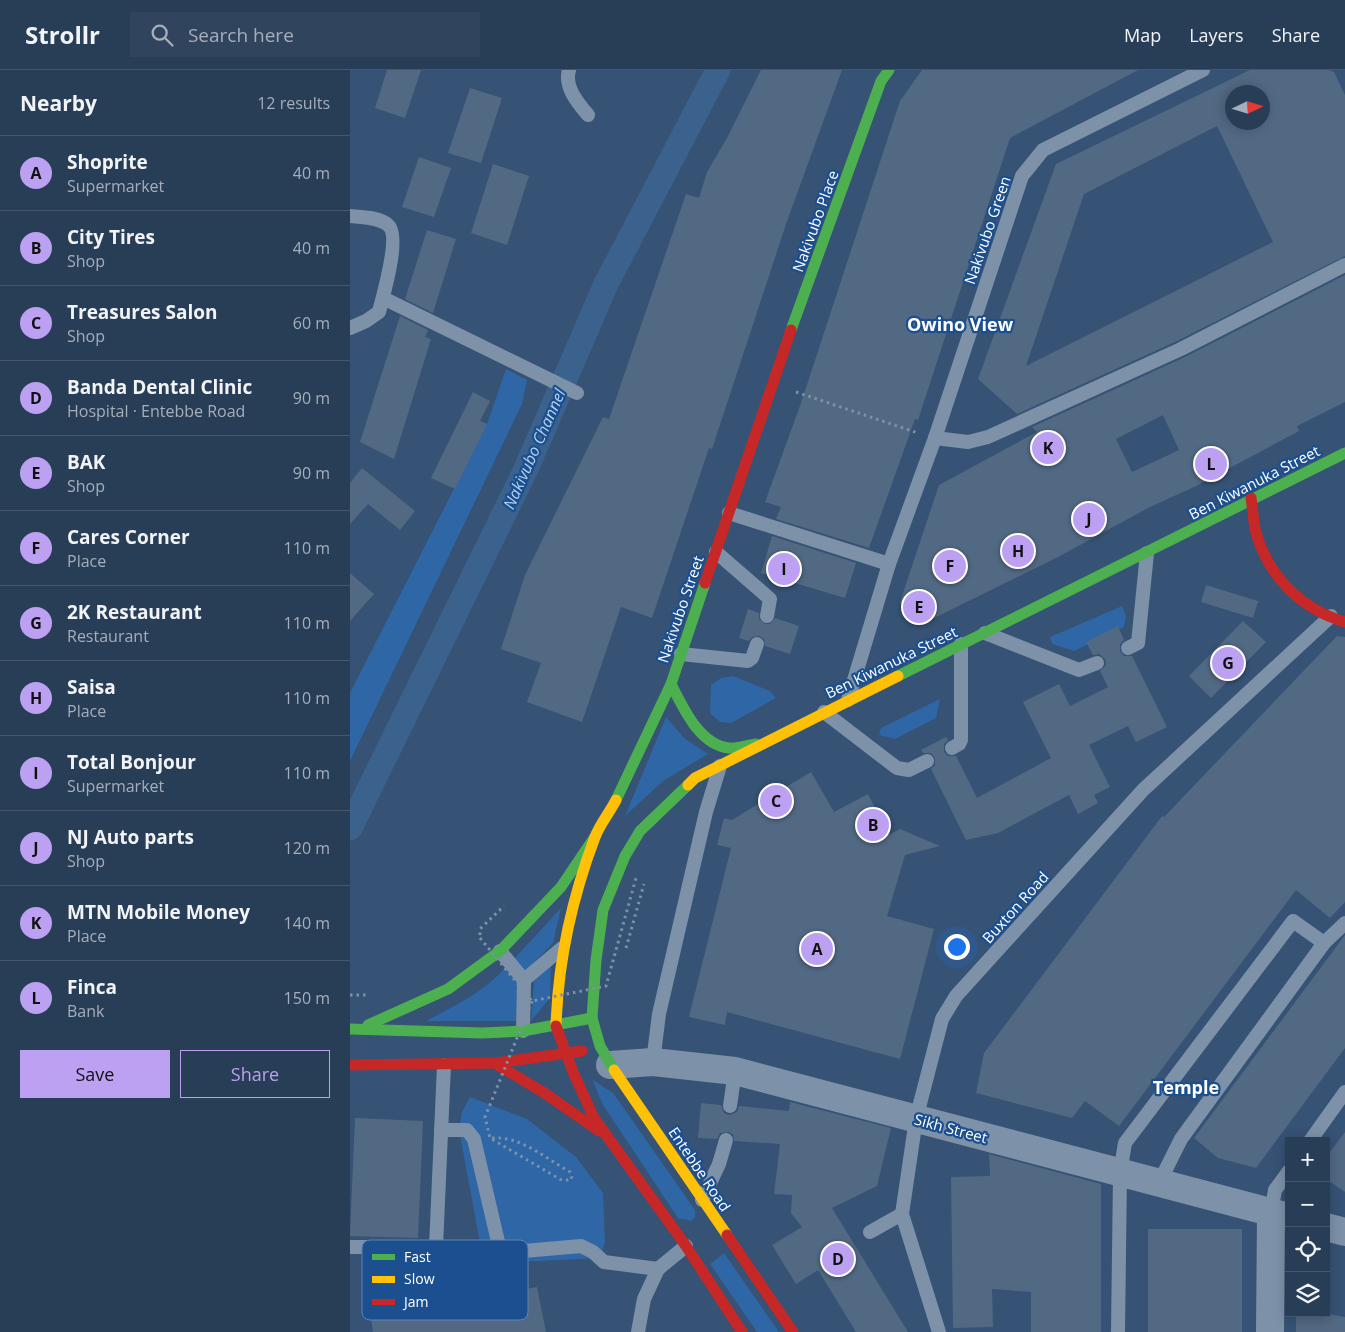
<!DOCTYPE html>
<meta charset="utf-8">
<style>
body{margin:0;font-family:"Open Sans",sans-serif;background:#30455d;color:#f1f3f6}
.controls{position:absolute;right:15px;bottom:15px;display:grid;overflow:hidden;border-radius:0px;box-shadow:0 2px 12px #0003}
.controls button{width:45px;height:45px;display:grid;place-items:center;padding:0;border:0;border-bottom:1px solid #44576d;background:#283e57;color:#f1f3f6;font:25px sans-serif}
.compass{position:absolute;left:875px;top:15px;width:45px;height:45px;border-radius:50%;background:#283e57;box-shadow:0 2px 12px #0003;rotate:86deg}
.you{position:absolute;left:606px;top:876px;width:18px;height:18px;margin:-12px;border:4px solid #fff;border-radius:50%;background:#1a73e8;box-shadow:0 0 0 8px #1a73e833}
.badge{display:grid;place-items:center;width:32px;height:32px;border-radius:50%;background:#bca0f2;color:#111;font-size:16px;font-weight:700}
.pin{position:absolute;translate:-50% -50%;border:2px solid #fff;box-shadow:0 1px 5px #0006}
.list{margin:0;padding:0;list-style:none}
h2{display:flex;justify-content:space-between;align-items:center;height:65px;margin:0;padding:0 20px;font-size:21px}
h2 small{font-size:16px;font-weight:400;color:#a5aeba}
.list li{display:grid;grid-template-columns:32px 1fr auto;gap:15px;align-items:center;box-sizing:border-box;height:75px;padding:0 20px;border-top:1px solid #44576d}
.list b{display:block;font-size:19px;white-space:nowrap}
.list p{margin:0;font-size:16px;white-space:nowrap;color:#a5aeba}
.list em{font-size:16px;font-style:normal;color:#a5aeba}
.actions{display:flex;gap:10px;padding:15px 20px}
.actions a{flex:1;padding:11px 0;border:1px solid #bca0f2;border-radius:0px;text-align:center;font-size:18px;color:#bca0f2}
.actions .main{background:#bca0f2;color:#111}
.icon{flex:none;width:28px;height:28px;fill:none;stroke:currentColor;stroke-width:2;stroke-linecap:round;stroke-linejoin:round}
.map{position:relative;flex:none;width:995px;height:1262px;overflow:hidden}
header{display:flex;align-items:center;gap:30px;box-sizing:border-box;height:70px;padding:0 25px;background:#283e57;border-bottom:1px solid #44576d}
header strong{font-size:24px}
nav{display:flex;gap:28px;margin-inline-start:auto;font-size:18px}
.search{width:350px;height:45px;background:#30455d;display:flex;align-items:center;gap:12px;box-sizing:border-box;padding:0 18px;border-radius:0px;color:#a5aeba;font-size:19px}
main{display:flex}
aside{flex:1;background:#283e57}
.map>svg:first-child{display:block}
.green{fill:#2f66a5}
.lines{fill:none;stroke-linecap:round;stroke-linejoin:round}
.canal{stroke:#3b618d;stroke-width:25}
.building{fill:#526984;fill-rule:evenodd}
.path{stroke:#7d92a8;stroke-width:3;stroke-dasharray:2.5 4;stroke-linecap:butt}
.lane{stroke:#7d92a8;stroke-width:14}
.street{stroke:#7d92a8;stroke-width:28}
.fast{stroke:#4caf50;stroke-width:11}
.slow{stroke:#ffc107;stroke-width:11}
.jam{stroke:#c62828;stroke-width:11}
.path-bridge{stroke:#7d92a8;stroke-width:3;stroke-dasharray:2.5 4;stroke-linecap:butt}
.labels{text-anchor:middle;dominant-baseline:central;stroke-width:4.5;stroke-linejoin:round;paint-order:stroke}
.street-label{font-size:15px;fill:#fff;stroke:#1b4f8f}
.water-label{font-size:16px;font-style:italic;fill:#b5d3f5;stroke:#1b4f8f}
.quarter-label{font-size:18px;font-weight:bold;fill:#fff;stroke:#1b4f8f}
.key{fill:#1b4f8f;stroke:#5f84b1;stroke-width:1}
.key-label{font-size:14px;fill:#fff}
</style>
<header>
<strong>Strollr</strong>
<div class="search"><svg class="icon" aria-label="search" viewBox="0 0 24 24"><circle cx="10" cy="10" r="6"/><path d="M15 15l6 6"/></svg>Search here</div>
<nav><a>Map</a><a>Layers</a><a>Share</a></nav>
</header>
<main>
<aside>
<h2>Nearby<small>12 results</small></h2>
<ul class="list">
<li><span class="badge">A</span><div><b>Shoprite</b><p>Supermarket</p></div><em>40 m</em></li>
<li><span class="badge">B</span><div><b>City Tires</b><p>Shop</p></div><em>40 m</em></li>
<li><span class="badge">C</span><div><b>Treasures Salon</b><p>Shop</p></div><em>60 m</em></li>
<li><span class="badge">D</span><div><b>Banda Dental Clinic</b><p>Hospital · Entebbe Road</p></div><em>90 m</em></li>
<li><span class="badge">E</span><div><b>BAK</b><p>Shop</p></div><em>90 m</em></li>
<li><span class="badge">F</span><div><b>Cares Corner</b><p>Place</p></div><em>110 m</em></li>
<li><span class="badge">G</span><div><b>2K Restaurant</b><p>Restaurant</p></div><em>110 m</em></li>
<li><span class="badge">H</span><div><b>Saisa</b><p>Place</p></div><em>110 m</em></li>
<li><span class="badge">I</span><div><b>Total Bonjour</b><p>Supermarket</p></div><em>110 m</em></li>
<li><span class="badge">J</span><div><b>NJ Auto parts</b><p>Shop</p></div><em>120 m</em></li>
<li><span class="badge">K</span><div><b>MTN Mobile Money</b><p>Place</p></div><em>140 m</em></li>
<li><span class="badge">L</span><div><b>Finca</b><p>Bank</p></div><em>150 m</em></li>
</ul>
<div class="actions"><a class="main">Save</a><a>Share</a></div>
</aside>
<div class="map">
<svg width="995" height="1262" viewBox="0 0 995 1262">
<rect width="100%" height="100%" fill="#365274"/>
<!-- green -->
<g class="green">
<polygon points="156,299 177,310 172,334 0,691 0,623 137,354"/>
<polygon points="772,536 776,546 774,557 724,581 702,574 700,567"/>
<polygon points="383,606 420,621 426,628 381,653 370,652 360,643 361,615 371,608"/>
<polygon points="590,629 586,648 545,669 529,665 531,658"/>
<polygon points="316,647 335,669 358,684 313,711 275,746"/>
<polygon points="211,838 203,873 174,903 163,890"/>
<polygon points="201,894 200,928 181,951 184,911"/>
<path d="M155,898L169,913L166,951H76C104,936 134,922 155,898Z"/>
<polygon points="242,1009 264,1024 345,1140 345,1147 341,1151 328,1148 253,1035"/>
<polygon points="120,1027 177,1049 226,1087 253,1123 255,1172 250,1188 166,1192 131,1178 109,1060 112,1042"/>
<polygon points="374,1183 429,1262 407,1262 360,1194"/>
</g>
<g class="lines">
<!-- canal -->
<polyline class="canal" points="0,758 176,399 256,214 368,0"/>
</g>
<!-- building -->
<g class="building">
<polygon points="37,0 71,0 55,48 25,38"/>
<polygon points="411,0 492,0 436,154 362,379 359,378 302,548 271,537 232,652 177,632 191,593 151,579 175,505 253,347 259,349 336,124 349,128 357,102 377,68"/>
<polygon points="572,0 788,0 660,68 568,350 565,349 519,478 426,449 431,437 415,432 451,333 550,31"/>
<path d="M900,0H979L984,2L995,25V186L827,271L667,344L628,309L706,94ZM882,22H912V52H882ZM867,56L923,172L676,296L734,124Z"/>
<polygon points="120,18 152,28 131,93 98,83"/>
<polygon points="69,87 101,98 84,147 52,137"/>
<polygon points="143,94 179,106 157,175 121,163"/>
<polygon points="77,160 106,169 83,243 55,229"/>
<path d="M995,205V332L947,356L949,361L846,416L798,438L708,487L568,556L550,532L589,415L687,362L682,357L835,287ZM813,345L829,380L782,402L766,369Z"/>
<polygon points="50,246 78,260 75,267 81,269 44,389 10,372"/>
<polygon points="123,322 140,331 130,351 137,354 105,419 81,408"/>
<polygon points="12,398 65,441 50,460 18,434 0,454 0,413"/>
<polygon points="422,466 506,493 495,528 411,503"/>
<polygon points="0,503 24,524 0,551"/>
<polygon points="856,515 908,531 903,548 851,532"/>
<polygon points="398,539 409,543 409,549 415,554 420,554 425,548 449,556 440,584 415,576 414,569 409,566 402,567 399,571 389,568"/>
<polygon points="893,551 916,572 861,628 839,606"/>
<polygon points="768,556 774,570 770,574 770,581 774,586 782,586 817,657 786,672 778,656 739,675 760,717 744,725 748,733 728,744 719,725 648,763 616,770 581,699 585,695 585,688 581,683 573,683 571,680 596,667 598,670 594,674 594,682 598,686 606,686 627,728 701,688 673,632 709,614 720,636 758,617 750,601 756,595 755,589 749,584 743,585 736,572"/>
<polygon points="987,566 995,567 995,832 980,848 946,820 769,1056 735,1031 722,1048 626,1023 634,983 812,746 814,747"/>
<polygon points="461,702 484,742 518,724 539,765 550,759 590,776 555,785 537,846 584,859 550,989 377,942 375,955 339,947 381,778 367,775 374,748 382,750"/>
<polygon points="995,865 995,978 906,1098 868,1088 844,1068"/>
<polygon points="440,1032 541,1058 527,1116 482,1138 558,1262 506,1262 468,1200 446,1214 422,1175 452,1157 441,1143 442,1125 424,1124 430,1074 384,1071 383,1064 378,1062 370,1063 367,1069 348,1068 351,1033 371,1035 374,1043 379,1045 387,1042 389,1036 439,1041"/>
<polygon points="5,1048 73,1051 68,1168 0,1166"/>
<polygon points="995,1062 995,1122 976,1109 976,1087"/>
<polygon points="639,1084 751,1114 751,1262 681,1262 681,1222 642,1219 643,1257 603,1258 601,1107 640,1106"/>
<rect x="798" y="1159" width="94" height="103"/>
<polygon points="101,1192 106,1232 187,1217 196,1262 23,1262 15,1204"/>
<polygon points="946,1243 971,1243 995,1247 995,1262 946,1262"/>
</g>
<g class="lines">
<!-- path -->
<g class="path">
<polyline points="446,322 568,363"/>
<polyline points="130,865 130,859 154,836"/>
<polyline points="276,878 294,814"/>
<polyline points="0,925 19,925"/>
<path d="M142,1068C171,1066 195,1088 220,1102L222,1109L213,1111"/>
</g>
<!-- lane -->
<g class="lane">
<path d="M219,0C214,17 228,33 238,45"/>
<path d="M0,146C11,147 29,147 38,155C51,165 33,226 29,242L16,251L0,258"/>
<polyline points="33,228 227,323"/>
<polyline points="585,368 618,372 638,367 831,279 995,195"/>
<polyline points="379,443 539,494"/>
<polyline points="366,482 420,529 417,546"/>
<polyline points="635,563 729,600 747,593"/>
<polyline points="778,578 788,573 797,483"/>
<polyline points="331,584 398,591 402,588 407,574"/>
<polyline points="498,630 539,494 585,368 672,106 693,80 853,0"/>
<polyline points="474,642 547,698 559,700 577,691"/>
<polyline points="602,678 609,674 611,670 611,574"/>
<polyline points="974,873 995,853"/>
<polyline points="150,881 174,910"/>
<polyline points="173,961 174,910 212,878"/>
<polyline points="303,992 309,944 356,742 370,696"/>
<polyline points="380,1036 385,1001"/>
<polyline points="91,1060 117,1060 124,1069 149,1176 162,1182 231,1176 243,1182 254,1192 308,1199"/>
<polyline points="960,1071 995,1022"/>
<polyline points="352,1130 369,1094 376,1070"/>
<polyline points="921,1143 925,1120 939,1101"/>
<polyline points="520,1162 552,1144"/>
<polyline points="0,1177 86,1177 94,995"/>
<polyline points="288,1262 294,1229 308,1199 336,1176"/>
<polyline points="589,1262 552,1144 566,1049 592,949 606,926 793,720 981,546"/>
<polyline points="768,1262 770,1103 775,1073 943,851 974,873 831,1069 809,1113"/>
</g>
<!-- street -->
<g class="street">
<polyline points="260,995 303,992 385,1001 939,1147"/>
<polyline points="976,1157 995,1162"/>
<polyline points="920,1262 921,1143"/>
</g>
<!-- fast -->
<g class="fast">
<polyline points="441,260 531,11 539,0"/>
<polyline points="548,606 995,383"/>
<path d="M321,614C333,637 349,675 379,678C388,679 397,675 406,674"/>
<polyline points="266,730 321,614 355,513"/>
<polyline points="242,948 246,890 253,840 275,786 290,761 338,715"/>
<polyline points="18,955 98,919 150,881 211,817 246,765"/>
<polyline points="0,959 132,963 173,961 242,948 250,976 264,1000"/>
</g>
<!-- slow -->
<g class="slow">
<polyline points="338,715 345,708 548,606"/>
<path d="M206,956C208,891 222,828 245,767C250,754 260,742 266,730"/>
<polyline points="264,1000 377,1165"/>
</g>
<!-- jam -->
<g class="jam">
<path d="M901,428C903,439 903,451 906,463C919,507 951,539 995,552"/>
<polyline points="355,513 441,260"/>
<polyline points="206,956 223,1002 244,1048 336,1176 392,1262"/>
<polyline points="146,994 196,1024 249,1061"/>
<polyline points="0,995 146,993 232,981"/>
<polyline points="377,1165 443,1262"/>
</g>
<!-- path-bridge -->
<g class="path-bridge">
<polyline points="130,868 182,931 256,916 286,808"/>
<polyline points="182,931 135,1047 140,1068 213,1111"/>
</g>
</g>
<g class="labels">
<!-- street labels -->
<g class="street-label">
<text transform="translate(465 151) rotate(-70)">Nakivubo Place</text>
<text transform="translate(637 160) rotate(-71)">Nakivubo Green</text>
<text transform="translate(904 412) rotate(-27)">Ben Kiwanuka Street</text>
<text transform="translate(330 539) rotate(-71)">Nakivubo Street</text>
<text transform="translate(541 592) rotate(-26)">Ben Kiwanuka Street</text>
<text transform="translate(665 837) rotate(-48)">Buxton Road</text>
<text transform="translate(601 1058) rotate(15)">Sikh Street</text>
<text transform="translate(350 1099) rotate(56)">Entebbe Road</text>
</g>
<!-- water labels -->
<g class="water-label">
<text transform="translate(184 379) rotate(-66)">Nakivubo Channel</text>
</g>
<!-- quarter labels -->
<g class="quarter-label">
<text x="610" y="254">Owino View</text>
<text x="836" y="1017">Temple</text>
</g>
</g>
<!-- legend -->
<rect x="12" y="1170" width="166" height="80" rx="8" class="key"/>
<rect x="22" y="1184" width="23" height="6" fill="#4caf50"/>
<rect x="22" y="1206" width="23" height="7" fill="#ffc107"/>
<rect x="22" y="1229" width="23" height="6" fill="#c62828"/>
<g class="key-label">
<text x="54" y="1192">Fast</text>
<text x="54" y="1214">Slow</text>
<text x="54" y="1237">Jam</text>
</g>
</svg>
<div class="controls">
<button>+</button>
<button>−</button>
<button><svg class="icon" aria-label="locate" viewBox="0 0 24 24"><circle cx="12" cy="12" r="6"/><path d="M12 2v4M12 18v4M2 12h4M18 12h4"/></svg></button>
<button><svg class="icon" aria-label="layers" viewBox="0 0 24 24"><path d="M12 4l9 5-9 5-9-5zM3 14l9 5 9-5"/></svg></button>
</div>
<svg class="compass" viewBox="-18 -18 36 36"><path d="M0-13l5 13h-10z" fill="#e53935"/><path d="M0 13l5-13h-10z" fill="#a5aeba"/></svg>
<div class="you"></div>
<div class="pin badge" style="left:467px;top:879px">A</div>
<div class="pin badge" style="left:523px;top:755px">B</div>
<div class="pin badge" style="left:426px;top:731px">C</div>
<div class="pin badge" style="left:488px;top:1189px">D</div>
<div class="pin badge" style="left:569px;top:537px">E</div>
<div class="pin badge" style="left:600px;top:496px">F</div>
<div class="pin badge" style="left:878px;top:593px">G</div>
<div class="pin badge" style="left:668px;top:481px">H</div>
<div class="pin badge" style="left:434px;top:499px">I</div>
<div class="pin badge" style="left:739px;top:449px">J</div>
<div class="pin badge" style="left:698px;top:378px">K</div>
<div class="pin badge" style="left:861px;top:394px">L</div>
</div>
</main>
